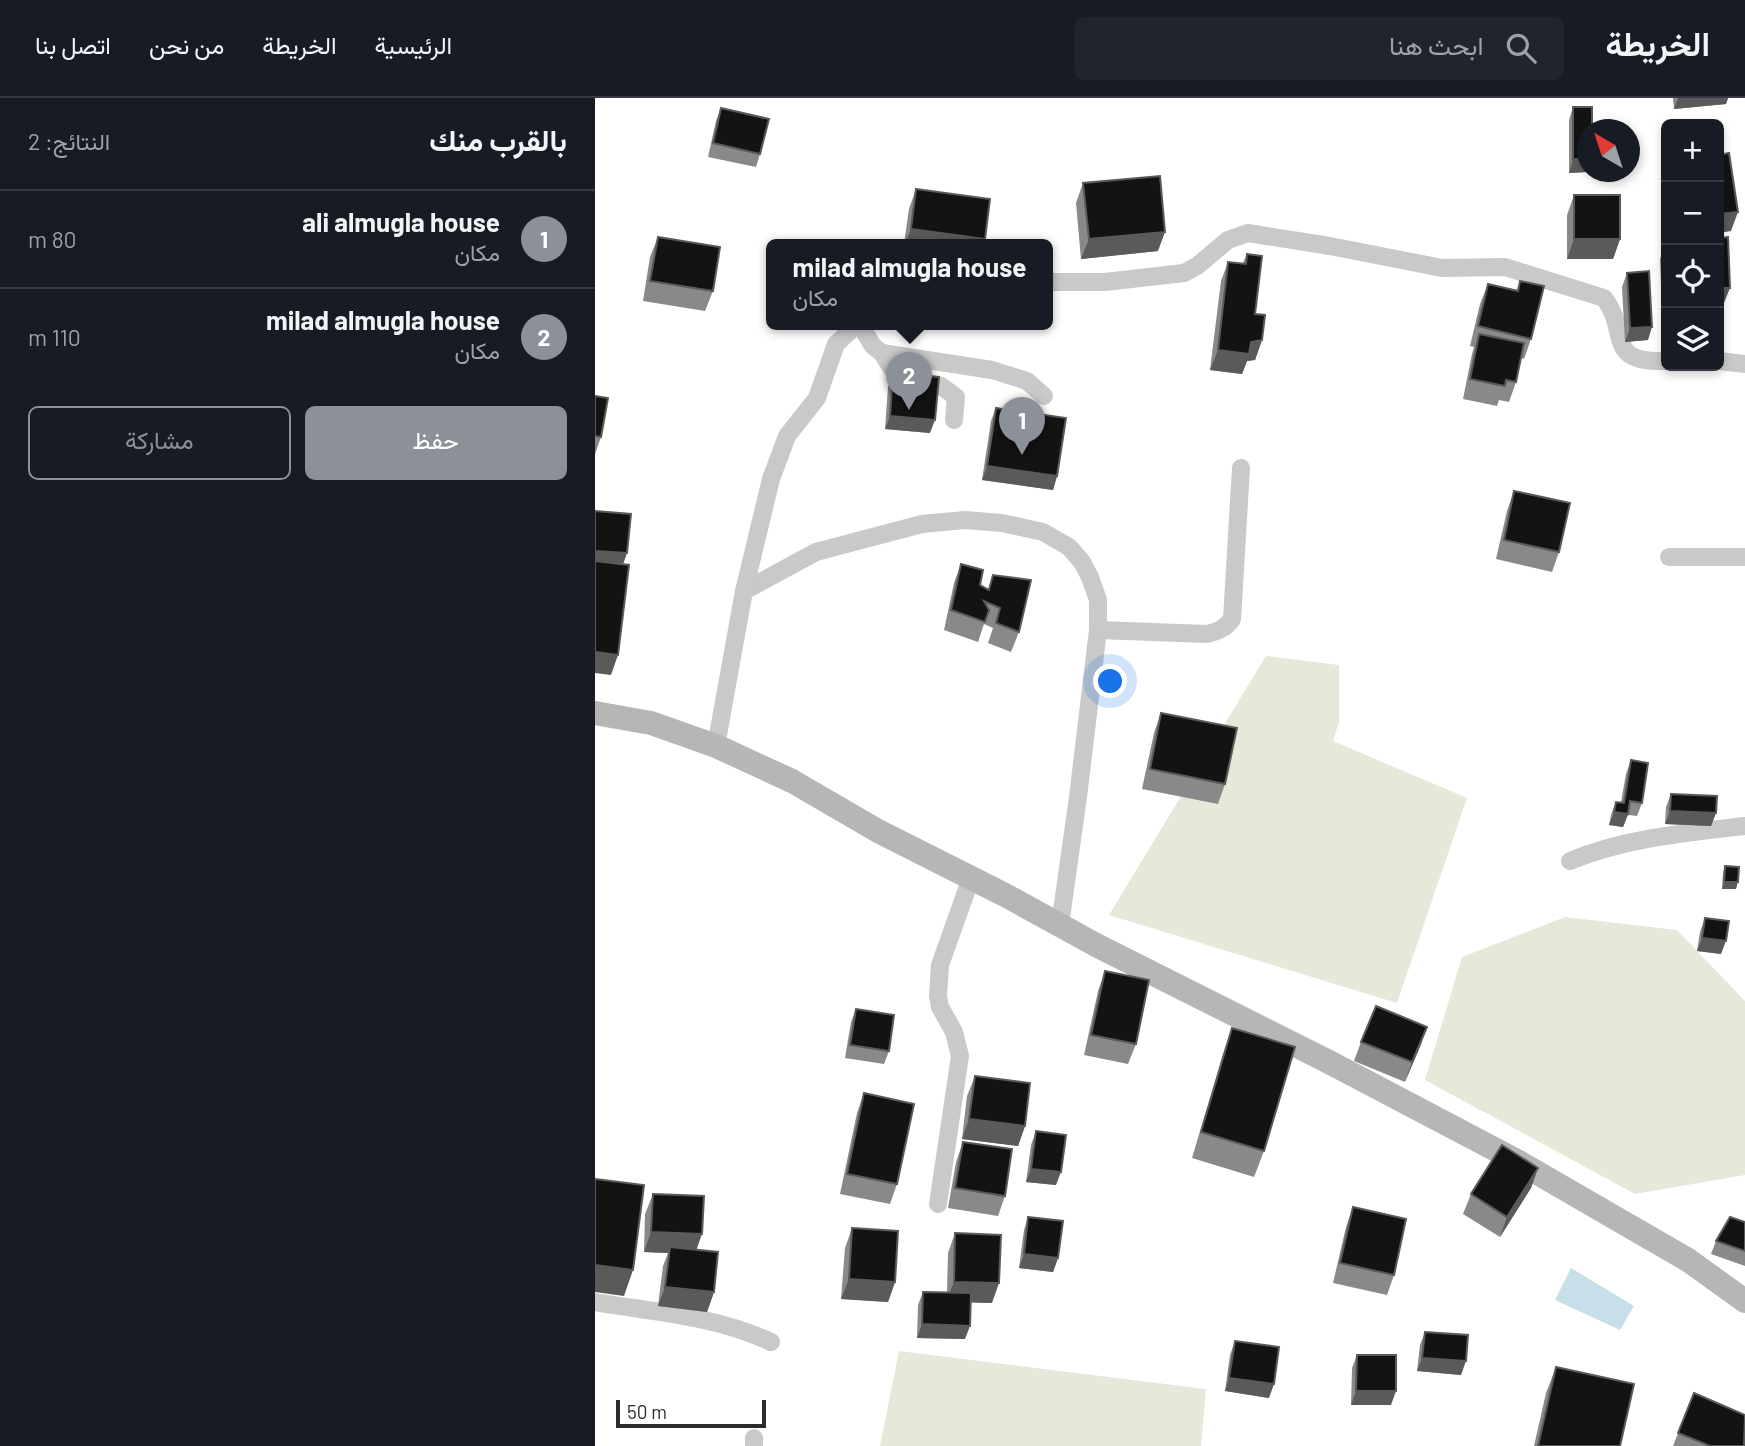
<!DOCTYPE html>
<html lang="ar">
<meta charset="utf-8">
<style>
body{margin:0;font-family:Barlow,Vazirmatn,sans-serif;background:#20242c;color:#f1f3f6;direction:rtl}
.controls{position:absolute;right:21px;top:21px;display:grid;overflow:hidden;border-radius:10px;box-shadow:0 4px 10px #0003}
.controls button{width:63px;height:63px;display:grid;place-items:center;padding:0;border:0;border-bottom:2px solid #363941;background:#171b24;color:#f1f3f6;font:35px sans-serif}
.compass{position:absolute;left:982px;top:21px;width:63px;height:63px;border-radius:50%;background:#171b24;box-shadow:0 4px 10px #0003;rotate:321deg}
.scale{position:absolute;left:21px;bottom:18px;width:150px;box-sizing:border-box;padding-left:7px;border:4px solid #2c2c2c;border-top:0;font-size:19px;line-height:24px;white-space:nowrap;color:#2c2c2c;-webkit-text-stroke:5px #fff;paint-order:stroke}
.you{position:absolute;left:516px;top:584px;width:24px;height:24px;margin:-18px;border:5px solid #fff;border-radius:50%;background:#1a73e8;box-shadow:0 0 0 10px #1a73e833}
.badge{display:grid;place-items:center;width:46px;height:46px;border-radius:50%;background:#8c9099;color:#fff;font-size:23px;font-weight:700}
.pin{position:absolute;translate:-50% -58px;filter:drop-shadow(0 2px 4px #0008)}
.pin::after{content:'';position:absolute;top:37px;width:24px;height:21px;background:inherit;clip-path:polygon(0 0,100% 0,50% 100%)}
.popup{position:absolute;left:171px;top:141px;width:287px;height:91px;box-sizing:border-box;display:grid;place-content:center;border-radius:10px;background:#171b24;filter:drop-shadow(0 2px 5px #0005);font-size:23px;white-space:nowrap;color:#9ea1a6}
.popup b{font-size:26px;color:#f1f3f6}
.popup::after{content:'';position:absolute;left:50%;top:100%;margin-left:-14px;border:14px solid transparent;border-top-color:#171b24}
.list{margin:0;padding:0;list-style:none}
h2{display:flex;justify-content:space-between;align-items:center;height:91px;margin:0;padding:0 28px;font-size:30px}
h2 small{font-size:23px;font-weight:400;color:#9ea1a6}
.list li{display:grid;grid-template-columns:46px 1fr auto;gap:21px;align-items:center;box-sizing:border-box;height:98px;padding:0 28px;border-top:2px solid #363941}
.list b{display:block;font-size:26px;white-space:nowrap}
.list p{margin:0;font-size:23px;white-space:nowrap;color:#9ea1a6}
.list em{font-size:23px;font-style:normal;color:#9ea1a6}
.actions{display:flex;gap:14px;padding:21px 28px}
.actions a{flex:1;padding:16px 0;border:2px solid #8c9099;border-radius:10px;text-align:center;font-size:24px;color:#8c9099}
.actions .main{background:#8c9099;color:#fff}
.icon{flex:none;width:38px;height:38px;fill:none;stroke:currentColor;stroke-width:2;stroke-linecap:round;stroke-linejoin:round}
.map{position:relative;flex:none;width:1150px;height:1348px;overflow:hidden;direction:ltr}
header{display:flex;align-items:center;gap:42px;box-sizing:border-box;height:98px;padding:0 35px;background:#171b24;border-bottom:2px solid #363941}
header strong{font-size:33px}
nav{display:flex;gap:38px;margin-inline-start:auto;font-size:24px}
.search{width:490px;height:63px;background:#20242c;display:flex;align-items:center;gap:18px;box-sizing:border-box;padding:0 24px;border-radius:10px;color:#9ea1a6;font-size:26px}
main{display:flex}
aside{flex:1;background:#171b24}
.map>svg:first-child{display:block}
.green{fill:#e4e9da}
.water{fill:#c7dfe8}
.lines{fill:none;stroke-linecap:round;stroke-linejoin:round}
.street{stroke:#c9c9c9;stroke-width:18}
.secondary{stroke:#b6b6b6;stroke-width:24}
.wall{fill:#898989}
.shaded-wall{fill:#5a5a5a}
.building{fill:#131313;stroke:#5a5a5a;stroke-width:2}
</style>
<header>
<strong>الخريطة</strong>
<div class="search"><svg class="icon" aria-label="search" viewBox="0 0 24 24"><circle cx="10" cy="10" r="6"/><path d="M15 15l6 6"/></svg>ابحث هنا</div>
<nav><a>الرئيسية</a><a>الخريطة</a><a>من نحن</a><a>اتصل بنا</a></nav>
</header>
<main>
<div class="map">
<svg width="1150" height="1348" viewBox="0 0 1150 1348">
<rect width="100%" height="100%" fill="#fff"/>
<!-- green -->
<g class="green">
<polygon points="671,558 744,567 744,624 738,643 872,700 802,905 514,817"/>
<polygon points="970,819 1082,832 1150,903 1150,1077 1040,1096 830,982 867,859"/>
<polygon points="304,1253 611,1291 606,1348 285,1348"/>
</g>
<!-- water -->
<polygon class="water" points="976,1170 1039,1208 1025,1232 960,1202"/>
<g class="lines">
<!-- street -->
<g class="street">
<path d="M452,184H510L589,175L602,168L633,142L653,135L735,148L847,170L910,169L1009,200C1035,233 1008,265 1071,263"/>
<polyline points="287,255 297,271 316,281 346,288 361,299 359,322"/>
<polyline points="1124,263 1150,266"/>
<polyline points="1074,459 1150,459"/>
<polyline points="149,493 221,454 327,426 370,422 407,425 448,434 474,449 487,464 495,479 503,502 503,532 483,699 465,827"/>
<path d="M503,532L612,536C623,533 630,531 637,521L646,370"/>
<polyline points="121,648 149,493 176,381 192,338 222,300 241,246 260,228 267,230 278,248 287,255 397,272 432,283 449,298"/>
<path d="M975,763C1031,740 1090,735 1150,728"/>
<polyline points="343,1106 365,958 359,934 345,909 343,898 345,867 376,780"/>
<path d="M0,1204C59,1214 121,1218 176,1244"/>
<polyline points="159,1348 159,1340"/>
</g>
<!-- secondary -->
<polyline class="secondary" points="0,615 56,625 121,648 197,683 283,733 410,797 501,847 734,964 922,1063 1093,1162 1150,1203"/>
</g>
<!-- wall -->
<g class="wall">
<polygon points="1078,0 1133,0 1131,6 1079,11"/>
<polygon points="978,9 992,74 974,75 974,22"/>
<polygon points="126,10 165,56 161,69 113,59 121,23"/>
<polygon points="488,85 563,153 486,161 481,105"/>
<polygon points="321,91 388,146 309,146 314,111"/>
<polygon points="979,97 1025,141 1018,161 972,161 972,117"/>
<polygon points="1071,105 1071,143 1070,143 1067,117"/>
<polygon points="63,139 118,193 110,213 48,203 55,159"/>
<polygon points="1071,145 1071,212 1067,212 1065,161"/>
<polygon points="652,156 660,216 667,242 660,262 652,263 647,276 615,272 626,183 633,164 648,165"/>
<polygon points="1032,175 1053,242 1030,244 1027,189"/>
<polygon points="925,183 936,241 929,261 926,260 921,284 914,304 904,302 902,308 868,301 877,256 879,249 875,248 885,206 893,186 922,192"/>
<polygon points="298,276 335,335 290,331 293,289"/>
<polygon points="0,298 6,339 0,356"/>
<polygon points="401,310 462,378 458,392 387,382 396,323"/>
<polygon points="919,393 964,454 957,474 901,461 912,413"/>
<polygon points="366,466 385,487 393,492 398,477 424,534 416,554 393,545 398,530 389,526 383,544 349,532 359,485"/>
<polygon points="566,615 630,686 623,706 547,691 559,635"/>
<polygon points="1036,662 1047,705 1042,718 1033,717 1028,729 1014,727 1016,717 1021,704 1026,704 1031,676"/>
<polygon points="1076,696 1121,715 1116,728 1070,726 1071,709"/>
<polygon points="1130,768 1141,791 1127,791 1128,775"/>
<polygon points="1110,820 1126,856 1102,853 1105,834"/>
<polygon points="510,873 541,946 533,966 489,957 503,893"/>
<polygon points="261,911 294,953 289,966 250,960 256,924"/>
<polygon points="832,929 810,984 759,963 766,944"/>
<polygon points="637,930 669,1053 659,1079 597,1060 628,956"/>
<polygon points="380,978 430,1028 423,1048 367,1041 372,998"/>
<polygon points="269,995 302,1086 295,1106 245,1096 262,1015"/>
<polygon points="441,1033 461,1087 431,1084 436,1047"/>
<polygon points="368,1044 410,1098 403,1118 353,1110 361,1064"/>
<polygon points="943,1070 936,1090 905,1139 868,1116 876,1096"/>
<polygon points="58,1096 102,1151 119,1194 112,1214 63,1208 68,1168 73,1155 49,1154 50,1116"/>
<polygon points="758,1109 799,1177 792,1197 738,1185 751,1129"/>
<polygon points="433,1119 463,1160 458,1174 424,1170 429,1132"/>
<polygon points="1150,1124 1150,1168 1116,1156 1121,1143"/>
<polygon points="257,1130 300,1184 293,1204 246,1201 250,1150"/>
<polygon points="360,1135 397,1205 376,1204 370,1241 322,1240 323,1207 328,1194 352,1195 353,1155"/>
<polygon points="830,1234 866,1277 822,1273 825,1247"/>
<polygon points="640,1243 674,1300 630,1293 635,1257"/>
<polygon points="762,1257 796,1307 756,1307 757,1270"/>
<polygon points="961,1269 1025,1348 939,1348 951,1295"/>
<polygon points="1099,1295 1150,1348 1078,1348"/>
</g>
<!-- shaded-wall -->
<g class="shaded-wall">
<polygon points="1083,0 1133,0 1131,6 1079,11"/>
<polygon points="978,61 992,61 992,74 974,75"/>
<polygon points="1143,114 1136,133 1124,135 1124,116"/>
<polygon points="316,131 390,141 388,146 310,146"/>
<polygon points="570,134 563,153 486,161 494,141"/>
<polygon points="979,141 1025,141 1018,161 972,161"/>
<polygon points="1124,190 1135,190 1127,210 1124,210"/>
<polygon points="1071,200 1071,212 1067,212"/>
<polygon points="1057,229 1053,242 1030,244 1035,230"/>
<polygon points="667,242 660,262 652,263 647,276 615,272 623,252"/>
<polygon points="295,318 340,322 335,335 290,331"/>
<polygon points="392,368 462,378 458,392 387,382"/>
<polygon points="0,453 32,455 25,475 0,473"/>
<polygon points="0,554 23,557 16,577 0,575"/>
<polygon points="1075,713 1121,715 1116,728 1070,726"/>
<polygon points="1019,714 1033,716 1028,729 1014,727"/>
<polygon points="1129,784 1143,784 1141,791 1127,791"/>
<polygon points="1107,840 1131,843 1126,856 1102,853"/>
<polygon points="832,929 825,949 810,984 817,964"/>
<polygon points="374,1021 430,1028 423,1048 367,1041"/>
<polygon points="943,1070 936,1090 905,1139 912,1119"/>
<polygon points="436,1071 466,1074 461,1087 431,1084"/>
<polygon points="56,1134 107,1136 100,1156 75,1149 73,1155 49,1154"/>
<polygon points="429,1156 463,1160 458,1174 424,1170"/>
<polygon points="0,1167 38,1172 29,1198 0,1194"/>
<polygon points="254,1181 300,1184 293,1204 246,1201"/>
<polygon points="359,1184 404,1185 397,1205 351,1204"/>
<polygon points="70,1189 119,1194 112,1214 63,1208"/>
<polygon points="327,1226 375,1228 370,1241 322,1240"/>
<polygon points="827,1260 871,1263 866,1277 822,1273"/>
<polygon points="634,1280 679,1286 674,1300 630,1293"/>
<polygon points="761,1293 801,1293 796,1307 756,1307"/>
</g>
<!-- building -->
<g class="building">
<polygon points="978,9 997,9 997,32 992,32 992,61 978,61"/>
<polygon points="126,10 174,21 165,56 118,45"/>
<polygon points="1134,55 1143,114 1124,116 1124,57"/>
<polygon points="565,78 570,134 494,141 488,85"/>
<polygon points="321,91 395,101 390,141 316,131"/>
<rect x="979" y="97" width="46" height="44"/>
<polygon points="63,139 125,149 118,193 55,183"/>
<polygon points="1133,139 1135,190 1124,190 1124,140"/>
<polygon points="652,156 667,158 660,216 670,217 667,242 656,244 654,256 623,252 633,164 651,166"/>
<polygon points="1054,173 1057,229 1035,230 1032,175"/>
<polygon points="925,183 949,188 936,241 883,228 893,186 923,193"/>
<polygon points="884,236 929,245 921,284 911,282 910,288 875,281"/>
<polygon points="298,276 344,279 340,322 295,318"/>
<polygon points="0,298 13,300 6,339 0,338"/>
<polygon points="401,310 471,320 462,378 392,368"/>
<polygon points="919,393 975,405 964,454 909,442"/>
<polygon points="0,413 36,416 32,455 0,453"/>
<polygon points="0,463 34,467 23,557 0,554"/>
<polygon points="366,466 388,472 385,487 394,492 398,477 436,482 424,534 401,525 405,510 389,503 394,512 390,524 356,512"/>
<polygon points="566,615 642,630 630,686 555,671"/>
<polygon points="1036,662 1053,665 1047,705 1035,703 1033,716 1019,714 1021,704 1029,705"/>
<polygon points="1076,696 1122,698 1121,715 1075,713"/>
<polygon points="1130,768 1144,769 1143,784 1129,784"/>
<polygon points="1110,820 1134,823 1131,843 1107,840"/>
<polygon points="510,873 554,882 541,946 496,937"/>
<polygon points="781,908 832,929 817,964 766,944"/>
<polygon points="261,911 299,917 294,953 255,947"/>
<polygon points="637,930 700,949 669,1053 606,1034"/>
<polygon points="380,978 435,985 430,1028 374,1021"/>
<polygon points="269,995 319,1006 302,1086 252,1076"/>
<polygon points="441,1033 471,1037 466,1074 436,1071"/>
<polygon points="368,1044 417,1051 410,1098 360,1090"/>
<polygon points="907,1047 943,1070 912,1119 876,1096"/>
<polygon points="0,1081 49,1087 38,1172 0,1167"/>
<polygon points="58,1096 109,1098 107,1136 56,1134"/>
<polygon points="758,1109 811,1121 799,1177 745,1165"/>
<polygon points="433,1119 468,1123 463,1160 429,1156"/>
<polygon points="1135,1119 1150,1124 1150,1153 1121,1143"/>
<polygon points="257,1130 303,1133 300,1184 254,1181"/>
<polygon points="360,1135 406,1137 404,1185 359,1184"/>
<polygon points="75,1149 123,1154 119,1194 70,1189"/>
<polygon points="328,1194 376,1195 375,1228 327,1226"/>
<polygon points="830,1234 873,1237 871,1263 827,1260"/>
<polygon points="640,1243 684,1249 679,1286 634,1280"/>
<polygon points="762,1257 801,1257 801,1293 761,1293"/>
<polygon points="961,1269 1039,1286 1025,1348 943,1348"/>
<polygon points="1099,1295 1150,1317 1149,1348 1115,1348 1083,1335"/>
</g>
</svg>
<div class="controls">
<button>+</button>
<button>−</button>
<button><svg class="icon" aria-label="locate" viewBox="0 0 24 24"><circle cx="12" cy="12" r="6"/><path d="M12 2v4M12 18v4M2 12h4M18 12h4"/></svg></button>
<button><svg class="icon" aria-label="layers" viewBox="0 0 24 24"><path d="M12 4l9 5-9 5-9-5zM3 14l9 5 9-5"/></svg></button>
</div>
<svg class="compass" viewBox="-18 -18 36 36"><path d="M0-13l5 13h-10z" fill="#e53935"/><path d="M0 13l5-13h-10z" fill="#9ea1a6"/></svg>
<div class="scale">50 m</div>
<div class="you"></div>
<div class="pin badge" style="left:427px;top:357px">1</div>
<div class="pin badge" style="left:314px;top:312px">2</div>
<div class="popup"><b>milad almugla house</b>مكان</div>
</div>
<aside>
<h2>بالقرب منك<small>النتائج: 2</small></h2>
<ul class="list">
<li><span class="badge">1</span><div><b>ali almugla house</b><p>مكان</p></div><em>80 m</em></li>
<li><span class="badge">2</span><div><b>milad almugla house</b><p>مكان</p></div><em>110 m</em></li>
</ul>
<div class="actions"><a class="main">حفظ</a><a>مشاركة</a></div>
</aside>
</main>
